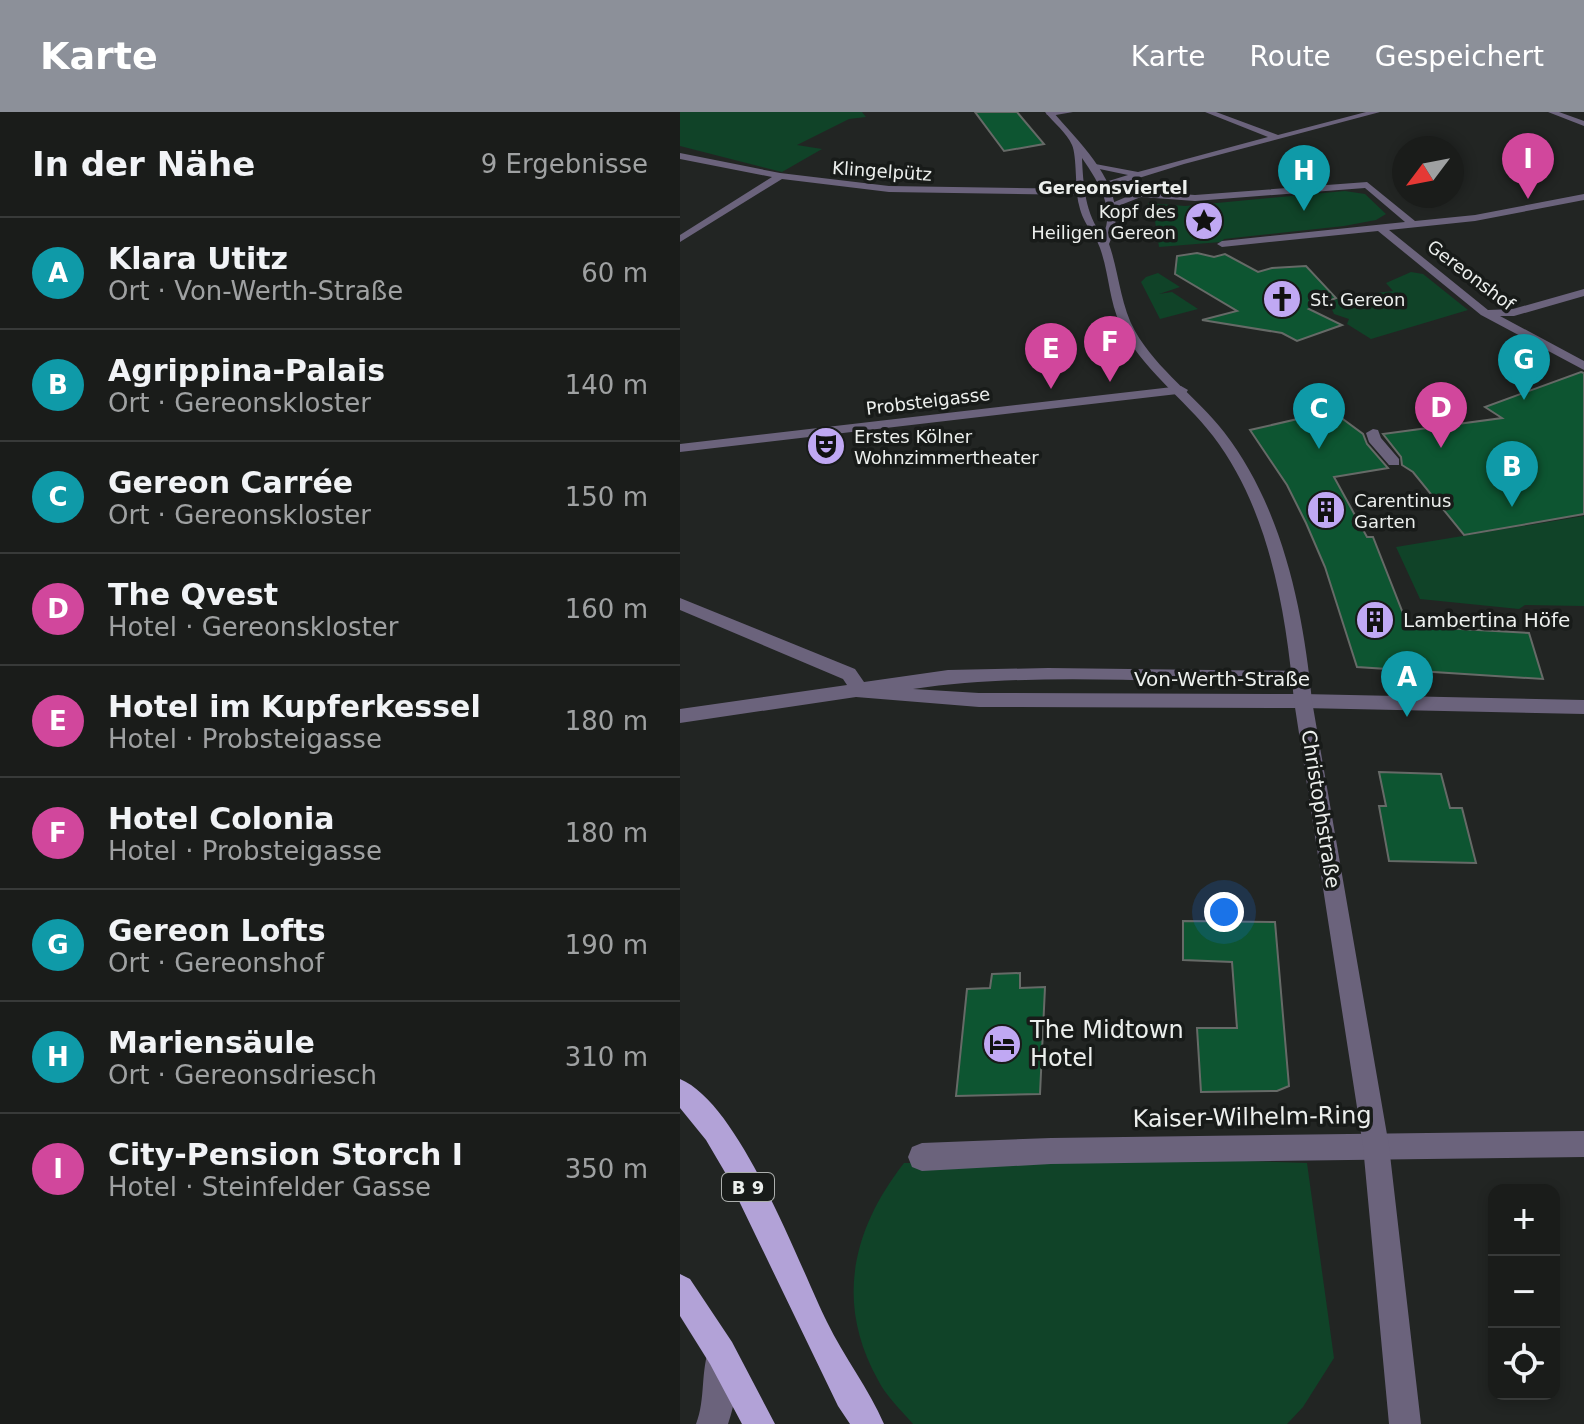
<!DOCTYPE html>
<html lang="de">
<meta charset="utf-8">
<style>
body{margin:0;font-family:"DejaVu Sans",sans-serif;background:#272927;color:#f1f3f6}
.controls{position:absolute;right:24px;bottom:24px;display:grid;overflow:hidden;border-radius:16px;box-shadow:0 4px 12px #0003}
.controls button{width:72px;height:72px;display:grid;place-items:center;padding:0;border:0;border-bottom:2px solid #383a39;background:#1a1c1a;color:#f1f3f6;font:40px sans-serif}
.compass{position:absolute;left:712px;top:24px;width:72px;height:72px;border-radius:50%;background:#1a1c1a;box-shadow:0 4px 12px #0003;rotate:238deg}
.you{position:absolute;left:544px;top:800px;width:28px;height:28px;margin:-20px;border:6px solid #fff;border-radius:50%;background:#1a73e8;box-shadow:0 0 0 12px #1a73e833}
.badge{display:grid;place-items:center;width:52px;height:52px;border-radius:50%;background:#8c9099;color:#fff;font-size:26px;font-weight:700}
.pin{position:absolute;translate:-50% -66px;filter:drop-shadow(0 2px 4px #0008)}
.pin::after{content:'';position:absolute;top:42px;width:28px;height:24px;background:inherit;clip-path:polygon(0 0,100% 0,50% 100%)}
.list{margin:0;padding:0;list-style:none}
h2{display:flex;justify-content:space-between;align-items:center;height:104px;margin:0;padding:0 32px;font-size:34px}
h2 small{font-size:26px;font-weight:400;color:#9fa1a2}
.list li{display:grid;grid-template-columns:52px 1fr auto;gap:24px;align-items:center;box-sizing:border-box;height:112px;padding:0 32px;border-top:2px solid #383a39}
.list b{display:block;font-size:30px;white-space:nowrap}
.list p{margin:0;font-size:26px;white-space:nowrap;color:#9fa1a2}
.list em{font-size:26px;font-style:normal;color:#9fa1a2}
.icon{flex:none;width:44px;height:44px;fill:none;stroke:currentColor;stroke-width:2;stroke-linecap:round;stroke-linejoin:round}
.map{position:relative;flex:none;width:904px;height:1312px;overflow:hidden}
header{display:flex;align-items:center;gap:48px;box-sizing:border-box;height:112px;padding:0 40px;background:#8c9099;color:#fff}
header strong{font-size:38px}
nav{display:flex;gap:44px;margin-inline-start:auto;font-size:28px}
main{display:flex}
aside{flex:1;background:#1a1c1a}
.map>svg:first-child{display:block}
.green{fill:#104328}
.building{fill:#0d5531;stroke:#666a67;stroke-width:2}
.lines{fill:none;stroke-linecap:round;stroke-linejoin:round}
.pedestrian{fill:#6b637c;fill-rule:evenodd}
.minor{fill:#6b637c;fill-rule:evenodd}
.tertiary{fill:#6b637c;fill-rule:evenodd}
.primary{fill:#b2a2d7;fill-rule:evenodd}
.labels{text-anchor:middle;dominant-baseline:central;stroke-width:7;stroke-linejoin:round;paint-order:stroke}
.far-street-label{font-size:18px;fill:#ecefed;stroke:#181b19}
.far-neighbourhood-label{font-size:18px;font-weight:bold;fill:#ecefed;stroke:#181b19}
.far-poi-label{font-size:18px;fill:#ecefed;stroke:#181b19;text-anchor:start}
.shield{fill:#181b19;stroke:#acafad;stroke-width:2}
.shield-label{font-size:18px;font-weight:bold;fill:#ecefed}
.poi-label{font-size:20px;fill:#ecefed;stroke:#181b19;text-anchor:start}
.street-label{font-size:20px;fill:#ecefed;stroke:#181b19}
.near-poi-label{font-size:24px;fill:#ecefed;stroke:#181b19;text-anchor:start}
.near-street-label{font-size:24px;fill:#ecefed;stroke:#181b19}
</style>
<header>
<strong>Karte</strong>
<nav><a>Karte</a><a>Route</a><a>Gespeichert</a></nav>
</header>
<main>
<aside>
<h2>In der Nähe<small>9 Ergebnisse</small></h2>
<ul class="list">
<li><span class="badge" style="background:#0f9aa8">A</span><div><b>Klara Utitz</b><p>Ort · Von-Werth-Straße</p></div><em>60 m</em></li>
<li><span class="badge" style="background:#0f9aa8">B</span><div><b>Agrippina-Palais</b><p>Ort · Gereonskloster</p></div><em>140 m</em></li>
<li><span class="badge" style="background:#0f9aa8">C</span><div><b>Gereon Carrée</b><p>Ort · Gereonskloster</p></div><em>150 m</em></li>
<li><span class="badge" style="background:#d1479c">D</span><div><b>The Qvest</b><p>Hotel · Gereonskloster</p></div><em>160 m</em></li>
<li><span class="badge" style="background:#d1479c">E</span><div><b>Hotel im Kupferkessel</b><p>Hotel · Probsteigasse</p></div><em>180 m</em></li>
<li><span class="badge" style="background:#d1479c">F</span><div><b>Hotel Colonia</b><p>Hotel · Probsteigasse</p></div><em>180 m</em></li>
<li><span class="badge" style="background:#0f9aa8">G</span><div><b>Gereon Lofts</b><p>Ort · Gereonshof</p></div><em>190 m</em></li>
<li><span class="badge" style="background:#0f9aa8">H</span><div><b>Mariensäule</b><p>Ort · Gereonsdriesch</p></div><em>310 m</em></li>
<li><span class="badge" style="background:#d1479c">I</span><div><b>City-Pension Storch I</b><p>Hotel · Steinfelder Gasse</p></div><em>350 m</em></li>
</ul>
</aside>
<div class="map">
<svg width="904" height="1312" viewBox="0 0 904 1312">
<rect width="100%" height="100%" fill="#222523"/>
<!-- green -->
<g class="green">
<polygon points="0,0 182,0 186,5 169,7 117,33 142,37 102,60 0,34"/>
<polygon points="665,79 685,82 706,102 696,108 664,114 544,127 541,130 479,135 475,109 468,91 505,94"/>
<polygon points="731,160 743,162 788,198 691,227 667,212 669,207 654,202 649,191 661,185 713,179 706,171"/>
<polygon points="478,161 500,175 479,182 492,180 518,197 480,207 461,170 466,165"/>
<polygon points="904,404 904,494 845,493 839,497 740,487 716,435"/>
<path d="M566,1049L627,1051L654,1246L623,1295L607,1312H233C221,1298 206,1284 198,1268C155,1191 172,1118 224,1051Z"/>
</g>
<!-- building -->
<g class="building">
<polygon points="295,0 337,0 364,32 324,39"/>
<polygon points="517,141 534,145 545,142 578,160 592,156 626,154 656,186 629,197 662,213 617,229 602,221 522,208 557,199 495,162 497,144"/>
<polygon points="901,260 904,261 904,402 784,423 733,360 722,353 721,345 703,322 822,306 805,295"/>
<polygon points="652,299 683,322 687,332 708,356 654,365 687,425 693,425 728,514 849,521 863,567 677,555 645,455 626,411 607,373 570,318"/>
<polygon points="699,660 761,662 770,696 782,696 796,751 709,749 699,694 706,694"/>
<polygon points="503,809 595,810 609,974 597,979 521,980 517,916 557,916 552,850 503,848"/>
<polygon points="340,861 340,876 365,875 360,982 276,984 287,877 310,876 312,862"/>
</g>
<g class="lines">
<!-- pedestrian -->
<g class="pedestrian">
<polygon points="693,317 698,318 701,326 719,347 719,353 709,353 689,330 686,321"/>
<polygon points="904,1019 904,1045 371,1052 242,1059 232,1055 228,1045 232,1035 242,1031 371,1026"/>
</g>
<!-- minor -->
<g class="minor">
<polygon points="368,0 393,0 370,4 366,2"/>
<polygon points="525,0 536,0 598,23 686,0 700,0 504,52 404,83 209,80 102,67 0,130 0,123 92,65 0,47 0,41 100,61 209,74 403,77 448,63 410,55 410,51 458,60 588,25"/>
<polygon points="687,70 735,109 795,103 904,82 904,88 795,109 709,118 808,198 833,197 904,177 904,184 834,204 820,204 904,249 904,258 801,203 698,119 542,135 537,132 542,129 725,110 685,76 515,89 461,85 433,96 425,94 460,79 515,83"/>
<polygon points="501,274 508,278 506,281 0,340 0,332"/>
<path d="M0,486L175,557L184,570L268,558L368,556L622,559L631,566L622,573C497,571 355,559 233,577L299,581L623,582L904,588V602L623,596L299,595L176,585L0,611V597L167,573L163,567L0,498Z"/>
<path d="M41,1230L52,1234C61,1256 56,1290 48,1312H16C26,1287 20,1259 30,1234Z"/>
</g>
<!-- tertiary -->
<g class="tertiary">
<path d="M365,0H373C404,36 454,81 429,132C439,160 440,192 455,219C477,258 517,285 544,320C602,395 623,496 632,589L709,1034L741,1312H709L683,1034L614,589C606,499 589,397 533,324C504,286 460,256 440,212C429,188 429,161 420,136C414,119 404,115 399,93C395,77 397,44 392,33C387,21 373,10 365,0ZM402,46C417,68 436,96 423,123C405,105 403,69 402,46Z"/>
<polygon points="868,0 879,0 904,9 904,14"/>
</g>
<!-- primary -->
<g class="primary">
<path d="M0,967C60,992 118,1151 147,1210C164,1245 189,1277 204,1312H170L158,1294L46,1062L26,1028L0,996Z"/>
<polygon points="0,1162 10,1167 52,1230 95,1312 62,1312 30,1252 0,1204"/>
</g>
</g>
<!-- icons -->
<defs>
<symbol id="sight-disc" viewBox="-11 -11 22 22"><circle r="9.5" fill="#c0a8f3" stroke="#181b19"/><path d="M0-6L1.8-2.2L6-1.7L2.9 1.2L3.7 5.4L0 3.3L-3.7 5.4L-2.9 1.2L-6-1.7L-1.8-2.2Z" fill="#111"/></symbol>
<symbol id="church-disc" viewBox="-11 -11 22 22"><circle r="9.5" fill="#c0a8f3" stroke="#181b19"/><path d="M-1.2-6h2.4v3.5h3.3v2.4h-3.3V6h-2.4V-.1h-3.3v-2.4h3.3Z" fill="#111"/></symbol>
<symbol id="theatre-disc" viewBox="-11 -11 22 22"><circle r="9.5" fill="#c0a8f3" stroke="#181b19"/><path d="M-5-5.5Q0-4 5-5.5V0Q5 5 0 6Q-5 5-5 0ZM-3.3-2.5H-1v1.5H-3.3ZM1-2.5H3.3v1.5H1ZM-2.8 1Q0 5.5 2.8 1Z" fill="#111"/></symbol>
<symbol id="building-disc" viewBox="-11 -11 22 22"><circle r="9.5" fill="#c0a8f3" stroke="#181b19"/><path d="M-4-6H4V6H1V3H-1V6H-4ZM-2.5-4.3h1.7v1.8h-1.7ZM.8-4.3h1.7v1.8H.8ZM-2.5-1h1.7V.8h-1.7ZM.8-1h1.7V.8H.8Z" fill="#111"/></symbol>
<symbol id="hotel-disc" viewBox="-11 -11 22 22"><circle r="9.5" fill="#c0a8f3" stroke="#181b19"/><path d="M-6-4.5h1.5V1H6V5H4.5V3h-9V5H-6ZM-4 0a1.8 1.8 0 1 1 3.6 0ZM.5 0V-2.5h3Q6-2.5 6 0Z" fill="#111"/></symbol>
</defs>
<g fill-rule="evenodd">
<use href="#sight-disc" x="502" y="87" width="44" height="44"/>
<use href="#church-disc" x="580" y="165" width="44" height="44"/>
<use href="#theatre-disc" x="124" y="312" width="44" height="44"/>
<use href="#building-disc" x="624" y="376" width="44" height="44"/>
<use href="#building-disc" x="673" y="486" width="44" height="44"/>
<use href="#hotel-disc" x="300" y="910" width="44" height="44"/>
</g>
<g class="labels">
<!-- far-street labels -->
<g class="far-street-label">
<text transform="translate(202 59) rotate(4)">Klingelpütz</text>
<text transform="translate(791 163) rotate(37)">Gereonshof</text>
<text transform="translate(248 289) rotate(-7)">Probsteigasse</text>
</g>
<!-- far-neighbourhood labels -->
<g class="far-neighbourhood-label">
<text x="433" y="75">Gereonsviertel</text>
</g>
<!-- far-poi labels -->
<g class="far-poi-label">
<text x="496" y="99" text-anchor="end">Kopf des<tspan x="496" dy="21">Heiligen Gereon</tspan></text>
<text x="630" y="187">St. Gereon</text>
<text x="174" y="324">Erstes Kölner<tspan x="174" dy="21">Wohnzimmertheater</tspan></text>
<text x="674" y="388">Carentinus<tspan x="674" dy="21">Garten</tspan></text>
</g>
<!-- shield labels -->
<rect class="shield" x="42" y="1061" width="52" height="28" rx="6"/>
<g class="shield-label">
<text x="68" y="1075">B 9</text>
</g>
<!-- poi labels -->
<g class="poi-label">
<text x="723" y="508">Lambertina Höfe</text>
</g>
<!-- street labels -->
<g class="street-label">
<text x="542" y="567">Von-Werth-Straße</text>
<text transform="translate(641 697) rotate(81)">Christophstraße</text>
</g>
<!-- near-poi labels -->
<g class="near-poi-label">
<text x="350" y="918">The Midtown<tspan x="350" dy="28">Hotel</tspan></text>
</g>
<!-- near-street labels -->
<g class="near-street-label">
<text transform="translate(572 1005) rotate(-1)">Kaiser-Wilhelm-Ring</text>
</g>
</g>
</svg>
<div class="controls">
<button>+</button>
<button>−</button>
<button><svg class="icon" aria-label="locate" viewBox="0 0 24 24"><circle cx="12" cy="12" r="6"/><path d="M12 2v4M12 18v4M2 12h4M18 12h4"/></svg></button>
</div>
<svg class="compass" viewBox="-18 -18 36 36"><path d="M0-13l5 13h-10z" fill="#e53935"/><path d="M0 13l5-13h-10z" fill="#9fa1a2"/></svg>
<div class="you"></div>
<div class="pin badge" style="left:727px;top:605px;background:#0f9aa8">A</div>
<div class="pin badge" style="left:832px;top:395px;background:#0f9aa8">B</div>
<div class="pin badge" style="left:639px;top:337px;background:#0f9aa8">C</div>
<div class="pin badge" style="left:761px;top:336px;background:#d1479c">D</div>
<div class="pin badge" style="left:371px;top:277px;background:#d1479c">E</div>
<div class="pin badge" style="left:430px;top:270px;background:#d1479c">F</div>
<div class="pin badge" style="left:844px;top:288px;background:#0f9aa8">G</div>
<div class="pin badge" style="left:624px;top:99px;background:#0f9aa8">H</div>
<div class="pin badge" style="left:848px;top:87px;background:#d1479c">I</div>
</div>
</main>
